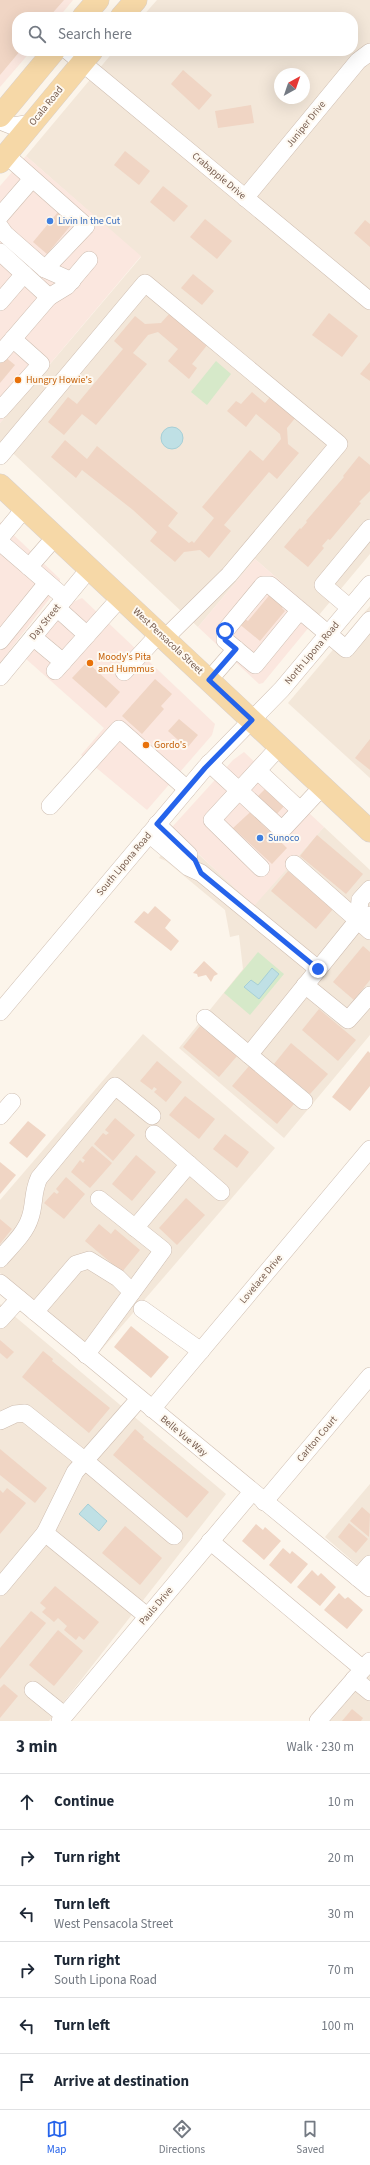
<!DOCTYPE html>
<meta charset="utf-8">
<style>
body{margin:0;font-family:"Source Sans 3",sans-serif;background:#f6f6f7;color:#1f2937}
.compass{position:absolute;left:274px;top:68px;width:36px;height:36px;border-radius:50%;background:#fff;box-shadow:0 4px 16px #0002;rotate:40deg}
.stop{position:absolute;width:12px;height:12px;margin:-9px;border:3px solid #2563eb;border-radius:50%;background:#fff}
.stop.end{background:#2563eb;border-color:#fff;box-shadow:0 1px 4px #0008}
.list{margin:0;padding:0;list-style:none}
h2{display:flex;justify-content:space-between;align-items:center;height:52px;margin:0;padding:0 16px;font-size:17px}
h2 small{font-size:13px;font-weight:400;color:#747a83}
.list li{display:grid;grid-template-columns:26px 1fr auto;gap:12px;align-items:center;box-sizing:border-box;height:56px;padding:0 16px;border-top:1px solid #e0e1e3}
.list b{display:block;font-size:15px;white-space:nowrap}
.list p{margin:0;font-size:13px;white-space:nowrap;color:#747a83}
.list em{font-size:13px;font-style:normal;color:#747a83}
.icon{flex:none;width:22px;height:22px;fill:none;stroke:currentColor;stroke-width:2;stroke-linecap:round;stroke-linejoin:round}
.map{position:relative;flex:none;width:370px;height:1721px;overflow:hidden}
.search{position:absolute;background:#fff;box-shadow:0 4px 16px #0002;left:12px;right:12px;top:12px;height:44px;display:flex;align-items:center;gap:10px;box-sizing:border-box;padding:0 14px;border-radius:16px;color:#747a83;font-size:15px}
.sheet{height:388px;background:#fff}
nav{display:flex;justify-content:space-around;align-items:center;box-sizing:border-box;height:56px;border-top:1px solid #e0e1e3;background:#fff;font-size:11px;color:#747a83}
nav a{display:grid;justify-items:center;gap:2px}
nav .on{color:#2563eb}
.map>svg:first-child{display:block}
.residential{fill:#f3e7d9;fill-rule:evenodd}
.commercial{fill:#fbe7df}
.green{fill:#d6e9c9}
.water{fill:#bfe0e5;stroke:#a6cfd6}
.building{fill:#f0d5c4}
.lines{fill:none;stroke-linecap:round;stroke-linejoin:round}
.minor-casing{stroke:#cebdb0;stroke-width:18}
.major-casing{stroke:#d9d1cd;stroke-width:23}
.minor{stroke:#fff;stroke-width:17}
.major{stroke:#f6d8a7;stroke-width:22}
.route{stroke:#2563eb;stroke-width:5}
.shop-dot{fill:#3f7fe0;stroke:#fef9f1;stroke-width:1.5}
.food-dot{fill:#e8710a;stroke:#fef9f1;stroke-width:1.5}
.labels{text-anchor:middle;dominant-baseline:central;stroke-width:4;stroke-linejoin:round;paint-order:stroke}
.street-label{font-size:10px;fill:#765c4e;stroke:#fef9f1}
.shop-label{font-size:10px;fill:#366cbe;stroke:#fef9f1;text-anchor:start}
.food-label{font-size:10px;fill:#c56008;stroke:#fef9f1;text-anchor:start}
</style>
<div class="map">
<svg width="370" height="1721" viewBox="0 0 370 1721">
<rect width="100%" height="100%" fill="#fcf5eb"/>
<!-- residential -->
<g class="residential">
<path d="M157,0H370V554L319,615L255,559L198,627L0,441V423L141,257L26,156L114,51H353V17H142ZM280,74H304V98H280Z"/>
<polygon points="370,606 370,778 288,703"/>
<polygon points="324,827 370,870 370,1035 284,1138 179,1048 243,969 239,935 230,937 225,910 166,861 159,858 176,834 254,905"/>
<polygon points="143,1034 275,1148 96,1356 0,1273 0,1200"/>
<polygon points="0,1304 226,1494 49,1721 0,1721"/>
<polygon points="370,1484 370,1576 325,1537"/>
<polygon points="370,1670 370,1721 328,1721"/>
</g>
<!-- commercial -->
<g class="commercial">
<polygon points="0,0 73,0 59,17 17,17 17,51 31,51 0,87"/>
<polygon points="26,156 141,256 0,423 0,186"/>
<polygon points="0,522 60,579 60,585 0,663"/>
<polygon points="255,559 319,615 263,683 259,684 198,627"/>
<polygon points="82,598 215,724 212,735 147,810 81,755 104,728 25,658 73,602"/>
<polygon points="244,752 324,827 254,906 172,829 173,826 233,760"/>
</g>
<!-- green -->
<g class="green">
<polygon points="216,361 231,374 207,405 191,392"/>
<polygon points="258,952 284,974 250,1015 224,993"/>
</g>
<!-- water -->
<g class="water">
<circle cx="172" cy="438" r="11"/>
<polygon points="272,968 279,974 259,999 244,987 251,980 258,985"/>
<polygon points="88,1504 107,1521 99,1531 79,1514"/>
</g>
<!-- building -->
<g class="building">
<polygon points="0,0 64,0 49,17 17,17 17,51 20,51 0,75"/>
<polygon points="183,70 212,95 199,110 171,84"/>
<polygon points="251,105 254,123 218,128 215,111"/>
<polygon points="125,151 150,171 139,185 114,165"/>
<polygon points="163,186 188,206 174,222 150,202"/>
<polygon points="58,212 72,224 47,254 33,242"/>
<polygon points="205,219 232,241 217,259 190,237"/>
<polygon points="365,220 370,224 370,247 354,233"/>
<polygon points="193,274 214,291 202,305 181,288"/>
<polygon points="170,313 208,344 192,364 197,368 189,379 168,361 178,349 158,332 148,335 133,353 147,364 96,425 82,414 64,435 48,422 68,397 77,404 123,349 114,341 135,316 145,324 161,323"/>
<polygon points="329,313 358,336 342,357 312,335"/>
<polygon points="4,356 15,365 0,383 0,361"/>
<polygon points="370,362 370,381 360,374"/>
<polygon points="252,392 265,403 271,396 296,417 287,428 288,444 299,453 277,479 269,472 224,525 231,531 209,558 200,550 184,552 175,562 150,541 157,532 133,510 82,470 76,478 51,457 65,440 87,459 97,446 178,513 168,526 189,543 192,541 194,543 214,518 202,507 250,450 263,461 281,439 280,434 256,414 246,427 227,411 236,401 241,404"/>
<polygon points="359,456 370,465 370,491 359,502 361,503 330,540 328,539 322,546 324,548 308,567 284,547 300,528 301,529 307,522 306,521 344,477 343,476"/>
<polygon points="272,592 286,603 282,608 285,611 260,641 238,623 242,617 248,621"/>
<polygon points="87,662 120,692 106,708 72,678"/>
<polygon points="155,679 172,694 161,706 164,709 142,734 122,716"/>
<polygon points="179,719 198,735 187,748 168,731"/>
<polygon points="370,739 370,770 355,758"/>
<polygon points="267,787 286,804 275,816 271,812 261,823 287,848 272,864 233,828 261,802 256,798"/>
<polygon points="317,835 363,874 346,894 300,856"/>
<polygon points="288,871 333,909 316,929 271,891"/>
<polygon points="155,906 171,920 165,928 179,941 171,951 134,922 144,911 148,914"/>
<polygon points="363,946 370,952 370,980 354,1000 333,982"/>
<polygon points="204,961 218,974 214,976 211,982 206,975 198,977 197,974 193,973"/>
<polygon points="319,1009 356,1040 338,1061 302,1030"/>
<polygon points="200,1026 237,1056 219,1077 183,1047"/>
<polygon points="291,1043 328,1074 310,1094 274,1064"/>
<polygon points="368,1051 370,1053 370,1086 350,1111 332,1097"/>
<polygon points="157,1061 182,1082 166,1102 154,1092 157,1089 154,1087 152,1090 140,1081"/>
<polygon points="249,1066 294,1104 277,1124 232,1086"/>
<polygon points="185,1096 215,1119 199,1139 169,1115"/>
<polygon points="115,1118 135,1135 113,1161 94,1144 103,1133 106,1135 109,1133 105,1130"/>
<polygon points="28,1121 46,1135 27,1158 9,1143"/>
<polygon points="225,1134 249,1152 237,1168 213,1149"/>
<polygon points="92,1146 112,1163 90,1188 71,1172 80,1160 83,1163 85,1160 82,1158"/>
<polygon points="136,1155 156,1172 132,1201 112,1184"/>
<polygon points="0,1162 16,1175 0,1194"/>
<polygon points="66,1177 85,1194 64,1219 44,1203 54,1192 57,1194 59,1192 56,1189"/>
<polygon points="186,1198 205,1215 177,1245 159,1228"/>
<polygon points="0,1219 12,1229 0,1244"/>
<polygon points="99,1224 111,1234 115,1229 140,1250 122,1272 85,1241"/>
<polygon points="131,1326 169,1357 151,1378 114,1347"/>
<polygon points="0,1340 14,1352 7,1359 0,1353"/>
<polygon points="43,1351 53,1359 52,1361 110,1408 89,1433 22,1377"/>
<polygon points="135,1429 144,1437 143,1439 209,1492 187,1518 113,1455"/>
<polygon points="0,1449 47,1488 35,1503 0,1475"/>
<polygon points="7,1488 26,1503 0,1534 0,1490 3,1493"/>
<polygon points="362,1507 370,1514 369,1537 350,1521"/>
<polygon points="349,1523 368,1539 356,1553 338,1537"/>
<polygon points="256,1524 263,1530 265,1527 281,1541 264,1560 242,1541"/>
<polygon points="125,1526 162,1558 140,1585 102,1553"/>
<polygon points="283,1548 290,1554 292,1551 308,1564 291,1584 269,1565"/>
<polygon points="312,1570 318,1576 321,1573 336,1587 320,1606 297,1587"/>
<polygon points="55,1586 99,1622 84,1640 79,1636 76,1640 64,1630 67,1626 58,1618 54,1622 42,1612 46,1608 40,1603"/>
<polygon points="339,1593 345,1599 348,1597 363,1610 347,1629 324,1610"/>
<polygon points="31,1611 46,1623 0,1679 0,1648"/>
<polygon points="58,1630 83,1651 54,1686 29,1665"/>
<polygon points="4,1684 18,1696 0,1718 0,1688"/>
<polygon points="352,1709 363,1718 361,1721 342,1721"/>
</g>
<g class="lines">
<defs>
<g id="minor">
<polyline points="68,51 370,301"/>
<polyline points="0,121 13,126 32,123"/>
<polyline points="6,155 86,226 45,269"/>
<polyline points="245,198 358,61 370,52"/>
<polyline points="0,216 32,179"/>
<polyline points="0,227 5,234 45,269 72,281"/>
<polyline points="0,252 49,297 0,354"/>
<polyline points="49,297 67,286 89,260"/>
<polyline points="0,302 24,274"/>
<polyline points="0,410 41,364 13,339"/>
<polyline points="0,456 145,283 339,444 229,575 165,638"/>
<polyline points="0,538 25,508"/>
<polyline points="0,542 65,598"/>
<polyline points="29,567 56,536"/>
<polyline points="57,608 87,635"/>
<polyline points="350,608 323,585 370,528"/>
<polyline points="300,610 255,665 225,640 225,631 263,585 270,585 346,649 370,620"/>
<polyline points="33,637 63,662"/>
<polyline points="0,641 47,583"/>
<polyline points="55,671 121,597"/>
<polyline points="124,672 160,633"/>
<polyline points="0,677 90,568"/>
<polyline points="209,680 236,649"/>
<polyline points="209,763 282,830 323,786"/>
<polyline points="258,771 300,810"/>
<polyline points="50,806 119,729 187,789"/>
<polyline points="157,824 189,855"/>
<polyline points="149,834 188,867 201,873 318,969"/>
<polyline points="294,864 370,931"/>
<polyline points="261,868 212,820 280,746"/>
<polyline points="358,920 360,900 370,889"/>
<polyline points="305,985 348,1020 370,995"/>
<polyline points="0,1012 205,768 282,689 370,584"/>
<polyline points="205,1018 304,1101"/>
<polyline points="249,1055 358,920 370,915"/>
<polyline points="0,1116 12,1102"/>
<polyline points="154,1134 221,1192"/>
<polyline points="135,1228 189,1164"/>
<path d="M0,1259C10,1247 25,1234 30,1218C35,1204 32,1193 39,1178L115,1086L152,1116"/>
<polyline points="0,1283 370,1588"/>
<polyline points="142,1309 201,1351"/>
<polyline points="35,1312 76,1264 89,1260 118,1278 132,1292"/>
<polyline points="0,1320 19,1299"/>
<polyline points="86,1355 163,1250 99,1199"/>
<polyline points="139,1399 75,1472 45,1533 147,1616"/>
<polyline points="152,1409 370,1149"/>
<polyline points="0,1421 15,1414 25,1413 84,1460 174,1536"/>
<polyline points="264,1502 370,1376"/>
<polyline points="210,1541 363,1669"/>
<polyline points="358,1578 370,1564"/>
<polyline points="0,1587 45,1533"/>
<polyline points="354,1679 370,1692"/>
<polyline points="33,1690 64,1715"/>
<polyline points="60,1721 252,1492"/>
<polyline points="318,1721 370,1661"/>
</g>
<g id="major">
<polyline points="83,17 98,0"/>
<polyline points="121,17 136,0"/>
<polyline points="0,116 54,51"/>
<polyline points="0,162 92,51"/>
<polyline points="0,485 370,831"/>
</g>
</defs>
<!-- minor casing -->
<use href="#minor" class="minor-casing"/>
<!-- major casing -->
<use href="#major" class="major-casing"/>
<!-- minor -->
<use href="#minor" class="minor"/>
<!-- major -->
<use href="#major" class="major"/>
</g>
<g class="lines">
<!-- route -->
<polyline class="route" points="225,631 225,640 236,649 209,680 252,720 205,768 157,824 195,860 201,873 318,969"/>
</g>
<!-- markers -->
<g class="shop-dot">
<circle cx="50" cy="221" r="4"/>
<circle cx="260" cy="838" r="4"/>
</g>
<g class="food-dot">
<circle cx="18" cy="380" r="4"/>
<circle cx="90" cy="663" r="4"/>
<circle cx="146" cy="745" r="4"/>
</g>
<g class="labels">
<!-- street labels -->
<g class="street-label">
<text transform="translate(46 106) rotate(-51)">Ocala Road</text>
<text transform="translate(306 124) rotate(-51)">Juniper Drive</text>
<text transform="translate(219 176) rotate(40)">Crabapple Drive</text>
<text transform="translate(45 622) rotate(-51)">Day Street</text>
<text transform="translate(168 641) rotate(43)">West Pensacola Street</text>
<text transform="translate(312 653) rotate(-50)">North Lipona Road</text>
<text transform="translate(124 864) rotate(-50)">South Lipona Road</text>
<text transform="translate(261 1279) rotate(-50)">Lovelace Drive</text>
<text transform="translate(184 1436) rotate(40)">Belle Vue Way</text>
<text transform="translate(317 1439) rotate(-50)">Carlton Court</text>
<text transform="translate(156 1606) rotate(-50)">Pauls Drive</text>
</g>
<!-- shop labels -->
<g class="shop-label">
<text x="58" y="221">Livin In the Cut</text>
<text x="268" y="838">Sunoco</text>
</g>
<!-- food labels -->
<g class="food-label">
<text x="26" y="380">Hungry Howie's</text>
<text x="98" y="657">Moody's Pita<tspan x="98" dy="12">and Hummus</tspan></text>
<text x="154" y="745">Gordo's</text>
</g>
</g>
</svg>
<svg class="compass" viewBox="-18 -18 36 36"><path d="M0-13l5 13h-10z" fill="#e53935"/><path d="M0 13l5-13h-10z" fill="#747a83"/></svg>
<div class="stop" style="left:225px;top:631px"></div>
<div class="stop end" style="left:318px;top:969px"></div>
<div class="search"><svg class="icon" aria-label="search" viewBox="0 0 24 24"><circle cx="10" cy="10" r="6"/><path d="M15 15l6 6"/></svg>Search here</div>
</div>
<section class="sheet">
<h2>3 min<small>Walk · 230 m</small></h2>
<ul class="list">
<li><svg class="icon" aria-label="ahead" viewBox="0 0 24 24"><path d="M12 20V5M6 11l6-6 6 6"/></svg><div><b>Continue</b></div><em>10 m</em></li>
<li><svg class="icon" aria-label="right" viewBox="0 0 24 24"><path d="M7 20v-9h11M14 6l5 5-5 5"/></svg><div><b>Turn right</b></div><em>20 m</em></li>
<li><svg class="icon" aria-label="left" viewBox="0 0 24 24"><path d="M17 20v-9H6M10 6l-5 5 5 5"/></svg><div><b>Turn left</b><p>West Pensacola Street</p></div><em>30 m</em></li>
<li><svg class="icon" aria-label="right" viewBox="0 0 24 24"><path d="M7 20v-9h11M14 6l5 5-5 5"/></svg><div><b>Turn right</b><p>South Lipona Road</p></div><em>70 m</em></li>
<li><svg class="icon" aria-label="left" viewBox="0 0 24 24"><path d="M17 20v-9H6M10 6l-5 5 5 5"/></svg><div><b>Turn left</b></div><em>100 m</em></li>
<li><svg class="icon" aria-label="arrive" viewBox="0 0 24 24"><path d="M6 21V4h12l-3 4 3 4H6"/></svg><div><b>Arrive at destination</b></div></li>
</ul>
</section>
<nav>
<a class="on"><svg class="icon" aria-label="map" viewBox="0 0 24 24"><path d="M3 6l6-2 6 2 6-2v14l-6 2-6-2-6 2zM9 4v14M15 6v14"/></svg>Map</a>
<a><svg class="icon" aria-label="directions" viewBox="0 0 24 24"><path d="M12 3l9 9-9 9-9-9zM9 14v-3h6M13 9l2 2-2 2"/></svg>Directions</a>
<a><svg class="icon" aria-label="saved" viewBox="0 0 24 24"><path d="M7 4h10v16l-5-4-5 4z"/></svg>Saved</a>
</nav>
